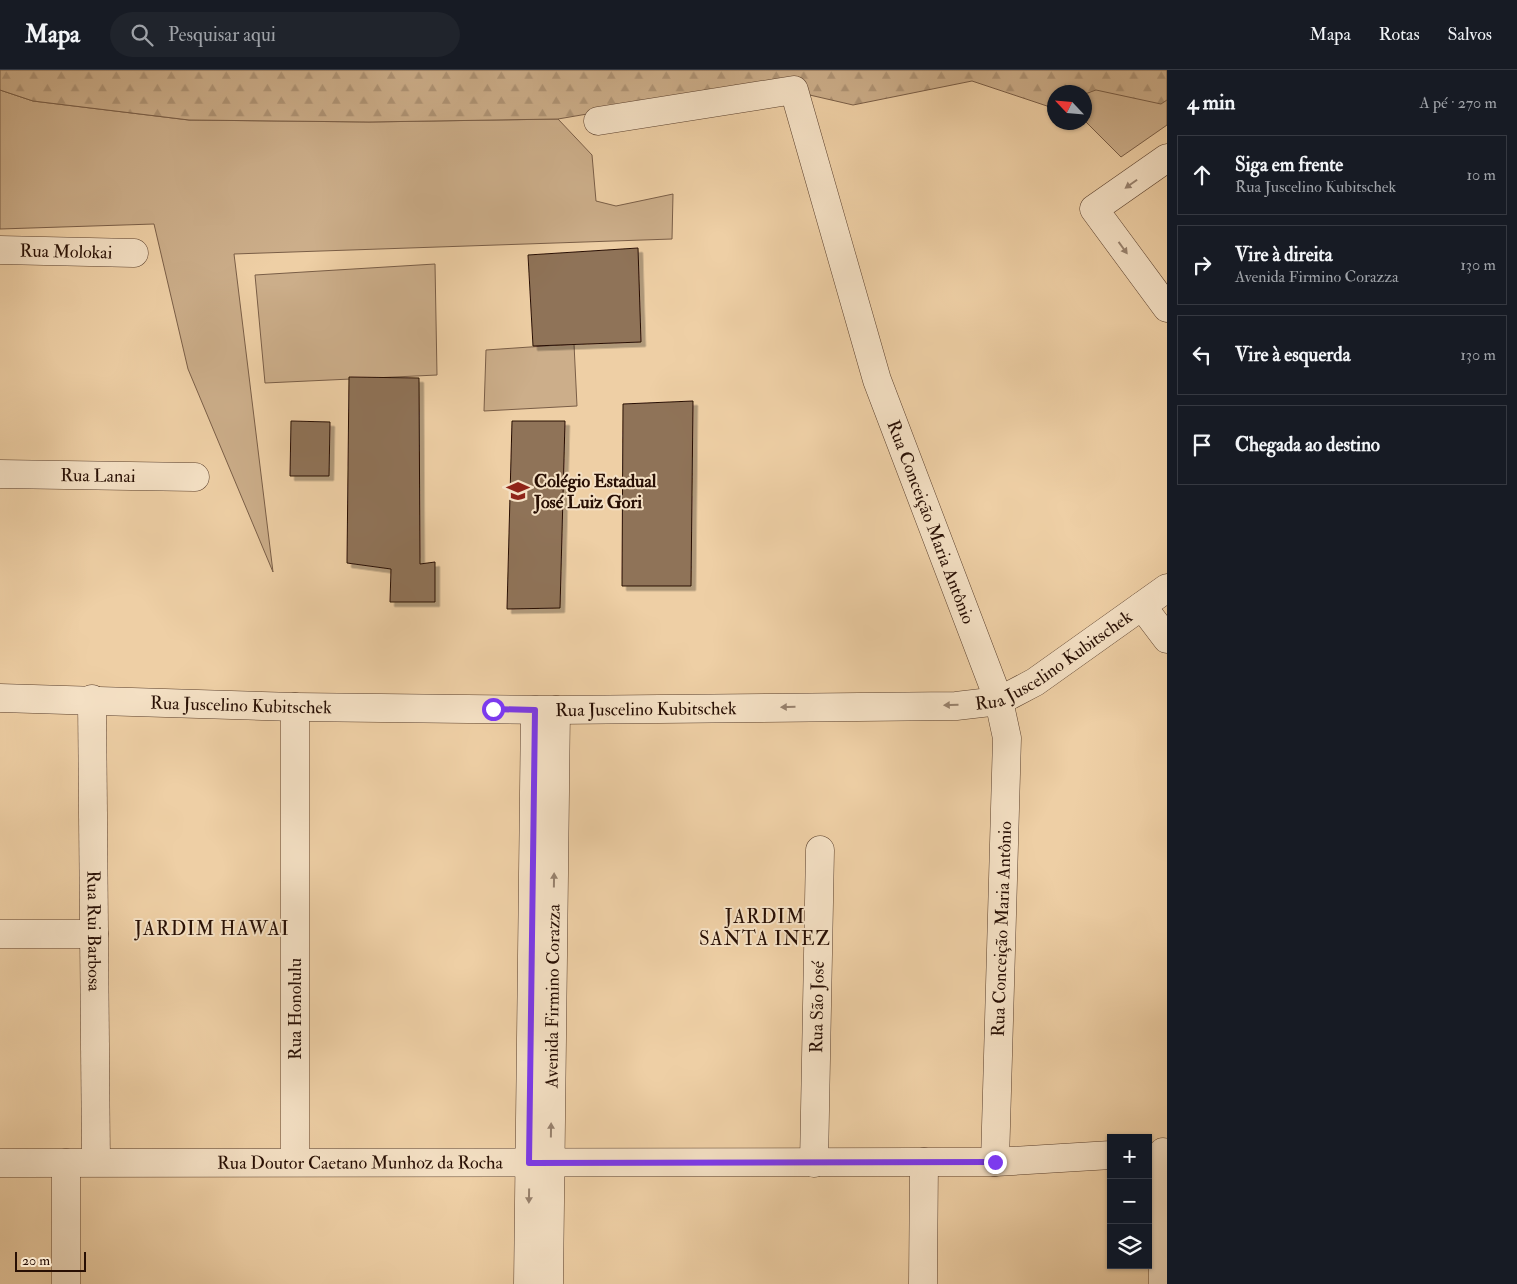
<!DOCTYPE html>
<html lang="pt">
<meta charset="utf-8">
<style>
body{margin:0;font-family:"IM FELL Double Pica",serif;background:#20242c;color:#f1f3f6}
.controls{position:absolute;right:15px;bottom:15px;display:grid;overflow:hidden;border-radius:0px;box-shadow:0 1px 4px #0004}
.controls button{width:45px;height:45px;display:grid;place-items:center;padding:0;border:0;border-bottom:1px solid #363941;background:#171b24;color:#f1f3f6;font:25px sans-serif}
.compass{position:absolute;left:1047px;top:15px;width:45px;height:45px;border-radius:50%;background:#171b24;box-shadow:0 1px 4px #0004;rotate:296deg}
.scale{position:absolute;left:15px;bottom:12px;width:71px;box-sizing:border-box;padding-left:5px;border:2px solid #280f04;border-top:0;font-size:14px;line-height:18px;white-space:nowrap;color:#280f04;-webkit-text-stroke:4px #f4e0c4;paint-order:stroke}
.stop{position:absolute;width:15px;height:15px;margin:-11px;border:4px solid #7c3aed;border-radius:50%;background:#fff}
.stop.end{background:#7c3aed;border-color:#fff;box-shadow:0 1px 5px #0008}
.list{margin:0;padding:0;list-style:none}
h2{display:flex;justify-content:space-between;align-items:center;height:65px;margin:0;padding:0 20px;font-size:21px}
h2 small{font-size:16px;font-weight:400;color:#9ea1a6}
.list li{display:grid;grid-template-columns:32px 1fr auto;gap:15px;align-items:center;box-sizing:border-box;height:80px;margin:0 10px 10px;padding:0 10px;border:1px solid #363941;border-radius:0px}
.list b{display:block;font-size:19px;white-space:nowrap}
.list p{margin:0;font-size:16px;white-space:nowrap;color:#9ea1a6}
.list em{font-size:16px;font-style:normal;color:#9ea1a6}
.icon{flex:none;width:28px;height:28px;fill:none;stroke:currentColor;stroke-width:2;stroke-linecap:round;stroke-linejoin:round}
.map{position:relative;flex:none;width:1167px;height:1214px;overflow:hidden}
header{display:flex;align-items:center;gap:30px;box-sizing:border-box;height:70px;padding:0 25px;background:#171b24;border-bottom:1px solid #363941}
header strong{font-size:24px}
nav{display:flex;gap:28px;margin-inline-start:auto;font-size:18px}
.search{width:350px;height:45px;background:#20242c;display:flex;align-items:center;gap:12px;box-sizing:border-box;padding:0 18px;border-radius:28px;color:#9ea1a6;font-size:19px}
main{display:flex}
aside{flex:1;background:#171b24}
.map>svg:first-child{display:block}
.green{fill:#ccae8a;stroke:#7a5e47}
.forest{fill:url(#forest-firs);stroke:#7a5e47}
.building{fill:#8f7358;stroke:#280f04;filter:url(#shadow)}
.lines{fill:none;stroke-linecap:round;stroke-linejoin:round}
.minor-casing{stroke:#5a3f2c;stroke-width:29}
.minor{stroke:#f4e0c4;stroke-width:28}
.oneway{fill:#98826e}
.route{stroke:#7c3aed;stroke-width:6}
.labels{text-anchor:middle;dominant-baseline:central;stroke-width:4;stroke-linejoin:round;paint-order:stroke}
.street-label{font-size:18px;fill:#280f04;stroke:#f4e0c4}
.poi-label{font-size:18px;font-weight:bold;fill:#280f04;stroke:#f4e0c4;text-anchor:start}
.neighbourhood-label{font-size:19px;letter-spacing:1px;fill:#280f04;stroke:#f4e0c4}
</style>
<header>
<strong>Mapa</strong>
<div class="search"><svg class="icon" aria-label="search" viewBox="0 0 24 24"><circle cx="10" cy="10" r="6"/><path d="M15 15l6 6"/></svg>Pesquisar aqui</div>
<nav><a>Mapa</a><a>Rotas</a><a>Salvos</a></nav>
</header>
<main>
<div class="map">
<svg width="1167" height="1214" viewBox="0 0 1167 1214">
<defs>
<pattern id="forest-firs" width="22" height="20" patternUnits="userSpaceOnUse" patternTransform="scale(1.25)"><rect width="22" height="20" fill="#ccae8a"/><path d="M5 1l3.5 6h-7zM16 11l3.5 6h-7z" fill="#af9475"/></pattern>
<filter id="shadow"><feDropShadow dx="4.5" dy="4.5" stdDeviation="0" flood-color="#0004"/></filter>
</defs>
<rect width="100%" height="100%" fill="#eecfa5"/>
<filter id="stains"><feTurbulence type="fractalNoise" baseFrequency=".004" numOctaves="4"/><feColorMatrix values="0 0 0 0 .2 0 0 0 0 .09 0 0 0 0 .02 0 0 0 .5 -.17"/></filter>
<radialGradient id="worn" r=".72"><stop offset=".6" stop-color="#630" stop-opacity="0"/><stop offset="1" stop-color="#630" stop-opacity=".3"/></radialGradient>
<!-- green -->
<g class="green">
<polygon points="1167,0 1167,55 1121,87 1085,51 1084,22"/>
<polygon points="0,20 33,31 189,50 369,52 558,49 592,85 596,131 616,136 673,124 672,169 234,184 273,502 188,299 154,154 0,159"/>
<polygon points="435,194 437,305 265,313 255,205"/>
<polygon points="574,274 577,336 484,341 486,280"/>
</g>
<!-- forest -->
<polygon class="forest" points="0,0 1167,0 1167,30 1161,34 1096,20 1085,24 1054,22 1054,33 1047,36 972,11 853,35 762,14 558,49 369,52 189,50 33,31 0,20"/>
<!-- building -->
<g class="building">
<polygon points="638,178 641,272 533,276 528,185"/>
<polygon points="349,307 419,308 420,494 435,492 435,532 390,532 391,499 347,493"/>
<polygon points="693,331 691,516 622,516 623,334"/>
<polygon points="291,351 330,352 329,406 290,406"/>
<polygon points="512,351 565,351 560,538 507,539"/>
</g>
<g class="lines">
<defs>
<g id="minor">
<path id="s1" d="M598,51L794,20L877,310L999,631L1007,668L995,1092"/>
<polyline points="1167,88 1094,139 1167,238"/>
<path id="s2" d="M0,180L134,183"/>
<path id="s3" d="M0,404L195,407"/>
<polyline points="1142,536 1167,569"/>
<path id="s4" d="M0,628L295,637L556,640L956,636L999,631L1035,612L1167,518"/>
<path id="s5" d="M92,629L96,1092"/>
<polyline points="295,637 295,1091"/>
<polyline points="0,864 94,864"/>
<path id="s6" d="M0,1093L924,1092H995L1111,1085"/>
<path id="s7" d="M814,1093L820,780"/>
<polyline points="66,1214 66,1093"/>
<polyline points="528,1214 535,640"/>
<path id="s8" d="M549,1214L556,640"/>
<polyline points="923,1214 924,1092"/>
<polyline points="1163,1214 1163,1082"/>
</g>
</defs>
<!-- minor casing -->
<use href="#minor" class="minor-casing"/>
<!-- minor -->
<use href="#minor" class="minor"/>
</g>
<!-- one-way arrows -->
<defs><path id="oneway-solid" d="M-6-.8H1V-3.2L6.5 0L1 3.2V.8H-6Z" transform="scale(1.25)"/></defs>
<g class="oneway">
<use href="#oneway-solid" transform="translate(1131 114) rotate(145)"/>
<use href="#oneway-solid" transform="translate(1123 178) rotate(54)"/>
<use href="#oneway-solid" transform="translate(951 635) rotate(178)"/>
<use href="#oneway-solid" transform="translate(788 637) rotate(179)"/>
<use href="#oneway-solid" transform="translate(554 810) rotate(-89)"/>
<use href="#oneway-solid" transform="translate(551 1060) rotate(-89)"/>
<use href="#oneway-solid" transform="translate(529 1126) rotate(91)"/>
</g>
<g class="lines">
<!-- route -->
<polyline class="route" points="493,639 535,640 529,1093 995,1092"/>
</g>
<!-- icons -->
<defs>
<symbol id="school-bare" viewBox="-9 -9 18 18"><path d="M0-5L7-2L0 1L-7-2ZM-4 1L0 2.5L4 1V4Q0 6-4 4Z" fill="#8f2418" stroke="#f4e0c4" stroke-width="2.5" paint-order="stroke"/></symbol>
</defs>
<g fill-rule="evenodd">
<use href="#school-bare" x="502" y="405" width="32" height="32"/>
</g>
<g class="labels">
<!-- street labels -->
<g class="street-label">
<text stroke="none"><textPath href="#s2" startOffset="66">Rua Molokai</textPath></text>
<text stroke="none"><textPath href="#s3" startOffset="98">Rua Lanai</textPath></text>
<text stroke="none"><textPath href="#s1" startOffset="652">Rua Conceição Maria Antônio</textPath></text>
<text stroke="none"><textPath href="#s4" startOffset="1066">Rua Juscelino Kubitschek</textPath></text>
<text stroke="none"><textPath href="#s4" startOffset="241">Rua Juscelino Kubitschek</textPath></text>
<text stroke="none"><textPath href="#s4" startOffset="646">Rua Juscelino Kubitschek</textPath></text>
<text transform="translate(1002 859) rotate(-88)">Rua Conceição Maria Antônio</text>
<text stroke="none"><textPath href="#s5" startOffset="232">Rua Rui Barbosa</textPath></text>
<text stroke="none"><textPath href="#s8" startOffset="288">Avenida Firmino Corazza</textPath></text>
<text stroke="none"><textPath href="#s7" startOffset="156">Rua São José</textPath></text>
<text transform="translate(295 939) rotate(-90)">Rua Honolulu</text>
<text stroke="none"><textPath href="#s6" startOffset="360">Rua Doutor Caetano Munhoz da Rocha</textPath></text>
</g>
<!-- poi labels -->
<g class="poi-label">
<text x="534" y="411">Colégio Estadual<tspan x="534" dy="21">José Luiz Gori</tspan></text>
</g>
<!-- neighbourhood labels -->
<g class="neighbourhood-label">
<text x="765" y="847">JARDIM<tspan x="765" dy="22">SANTA INEZ</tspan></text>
<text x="212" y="859">JARDIM HAWAI</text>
</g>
</g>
<rect width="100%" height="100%" filter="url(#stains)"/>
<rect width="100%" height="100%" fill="url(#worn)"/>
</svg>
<div class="controls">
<button>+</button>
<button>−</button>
<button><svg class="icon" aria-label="layers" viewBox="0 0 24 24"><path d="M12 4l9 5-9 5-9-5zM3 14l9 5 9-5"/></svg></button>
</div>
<svg class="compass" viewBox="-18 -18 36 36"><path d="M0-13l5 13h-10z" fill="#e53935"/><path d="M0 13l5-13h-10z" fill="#9ea1a6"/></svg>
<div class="scale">20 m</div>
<div class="stop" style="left:493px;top:639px"></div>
<div class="stop end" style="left:995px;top:1092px"></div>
</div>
<aside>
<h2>4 min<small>A pé · 270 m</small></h2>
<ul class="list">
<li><svg class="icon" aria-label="ahead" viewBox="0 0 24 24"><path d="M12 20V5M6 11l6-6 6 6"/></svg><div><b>Siga em frente</b><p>Rua Juscelino Kubitschek</p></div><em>10 m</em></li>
<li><svg class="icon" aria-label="right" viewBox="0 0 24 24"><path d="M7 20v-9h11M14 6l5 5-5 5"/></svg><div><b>Vire à direita</b><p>Avenida Firmino Corazza</p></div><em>130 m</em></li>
<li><svg class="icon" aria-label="left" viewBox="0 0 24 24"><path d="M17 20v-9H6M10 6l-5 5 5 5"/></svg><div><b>Vire à esquerda</b></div><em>130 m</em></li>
<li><svg class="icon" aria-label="arrive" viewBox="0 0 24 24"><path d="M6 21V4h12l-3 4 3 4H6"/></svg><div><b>Chegada ao destino</b></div></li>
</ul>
</aside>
</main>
